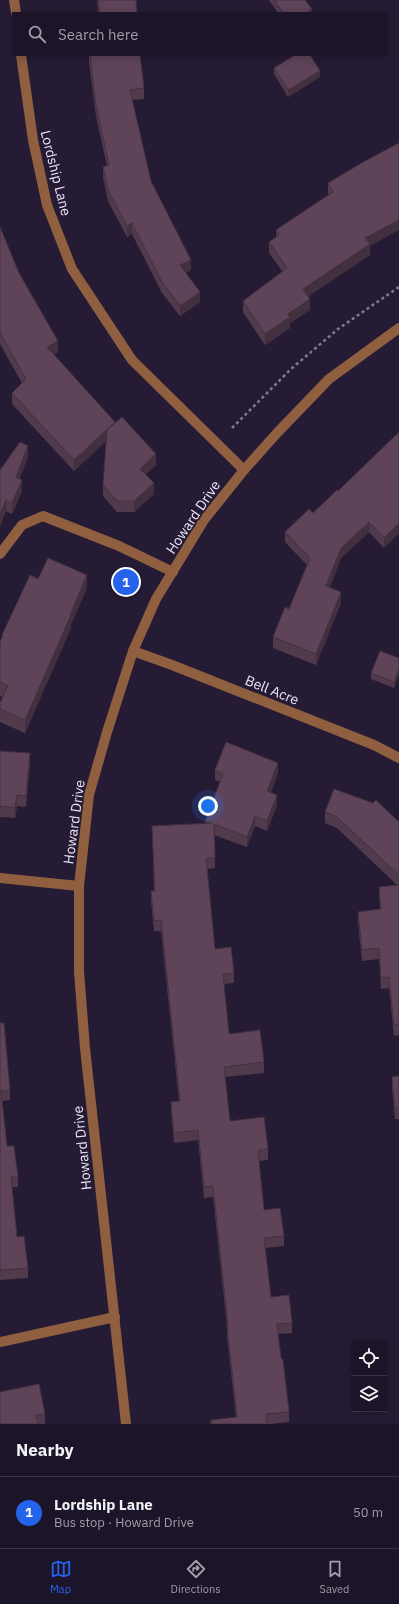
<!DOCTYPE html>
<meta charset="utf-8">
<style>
body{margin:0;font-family:"IBM Plex Sans",sans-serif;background:#251d30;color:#f1f3f6}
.controls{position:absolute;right:12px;bottom:12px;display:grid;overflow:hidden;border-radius:0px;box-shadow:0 2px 10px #0003}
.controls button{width:36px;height:36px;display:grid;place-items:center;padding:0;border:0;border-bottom:1px solid #3a3345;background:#1c1428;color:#f1f3f6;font:20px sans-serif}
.you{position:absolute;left:208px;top:806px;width:14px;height:14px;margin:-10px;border:3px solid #fff;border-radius:50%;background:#1a73e8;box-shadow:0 0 0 6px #1a73e833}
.badge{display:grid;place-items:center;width:26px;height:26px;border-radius:50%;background:#2563eb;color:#fff;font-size:13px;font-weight:700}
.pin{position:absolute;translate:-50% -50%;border:2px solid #fff;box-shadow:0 1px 4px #0006}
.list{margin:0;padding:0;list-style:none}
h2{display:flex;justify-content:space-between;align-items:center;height:52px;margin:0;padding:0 16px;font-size:17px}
h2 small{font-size:13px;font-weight:400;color:#a09ea8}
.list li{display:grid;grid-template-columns:26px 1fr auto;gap:12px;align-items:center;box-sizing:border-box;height:72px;padding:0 16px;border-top:1px solid #3a3345}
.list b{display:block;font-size:15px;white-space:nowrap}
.list p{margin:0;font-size:13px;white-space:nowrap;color:#a09ea8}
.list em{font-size:13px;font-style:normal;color:#a09ea8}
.icon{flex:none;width:22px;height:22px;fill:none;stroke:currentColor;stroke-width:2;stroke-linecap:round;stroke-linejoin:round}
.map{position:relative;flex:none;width:399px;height:1424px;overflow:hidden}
.search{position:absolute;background:#1c1428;box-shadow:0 2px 10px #0003;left:12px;right:12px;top:12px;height:44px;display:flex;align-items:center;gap:10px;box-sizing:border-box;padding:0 14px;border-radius:0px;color:#a09ea8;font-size:15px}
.sheet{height:124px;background:#1c1428}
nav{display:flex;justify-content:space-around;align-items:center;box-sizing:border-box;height:56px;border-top:1px solid #3a3345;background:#1c1428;font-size:11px;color:#a09ea8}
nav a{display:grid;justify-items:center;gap:2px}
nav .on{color:#2563eb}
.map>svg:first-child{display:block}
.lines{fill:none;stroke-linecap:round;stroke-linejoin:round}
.path{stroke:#837a91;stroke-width:2.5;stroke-dasharray:3 3;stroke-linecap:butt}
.minor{stroke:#8f5f40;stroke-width:10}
.wall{fill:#523a4d}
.shaded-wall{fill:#42303e}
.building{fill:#5f4459;stroke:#42303e}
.labels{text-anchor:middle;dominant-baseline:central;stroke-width:3.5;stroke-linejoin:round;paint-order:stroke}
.street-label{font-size:14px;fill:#ede7f9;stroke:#261b35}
</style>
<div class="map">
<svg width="399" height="1424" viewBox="0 0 399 1424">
<rect width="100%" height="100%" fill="#261b35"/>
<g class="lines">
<!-- path -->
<polyline class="path" points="232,428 291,369 338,329 399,287"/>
<!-- minor -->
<g class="minor">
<polyline points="14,0 16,13"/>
<polyline points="21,55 33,140 47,205 72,269 132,360 244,470"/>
<polyline points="0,554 22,525 43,516 119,546 173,572"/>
<polyline points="133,651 172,665 374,745 399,758"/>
<polyline points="0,878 79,886"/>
<polyline points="0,1342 115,1317"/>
<polyline points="126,1424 85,1048 79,972 79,886 89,795 107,732 133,651 156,599 204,520 244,470 277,433 329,379 399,328"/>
</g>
</g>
<!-- wall -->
<g class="wall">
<polygon points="97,0 136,0 137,13 98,13"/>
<polygon points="269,0 305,0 312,13 278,13"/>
<polygon points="89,55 140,55 144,88 144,99 132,100 151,181 191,270 186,273 200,302 180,316 162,293 132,234 127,237 108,201 103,177 103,167 107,166 96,116 89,62"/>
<polygon points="274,68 320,77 288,97 274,74"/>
<polygon points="328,183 370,246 370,255 308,296 310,310 290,323 290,328 265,345 243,312 243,301 283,272 269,253 269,242 276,237 276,230 329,195 328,194"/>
<polygon points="0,227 19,273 58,352 54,354 115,423 156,465 146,474 154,494 134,512 117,512 103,496 103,485 106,441 74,471 12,404 12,393 22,383 0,344"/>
<polygon points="399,432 399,533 384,548 369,532 341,558 330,587 341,603 316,665 273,648 273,637 289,609 307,565 285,542 285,532 313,513 338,491"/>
<polygon points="28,457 19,479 22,491 12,514 6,511 0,526 0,470"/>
<polygon points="38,579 87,588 71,624 71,628 25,733 0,722 0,703 3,697 0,696 0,642 2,638 2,635"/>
<polygon points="399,658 394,688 371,679 371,673"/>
<polygon points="0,751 30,764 26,807 17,806 15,818 0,817"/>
<polygon points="215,770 278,773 271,792 277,805 267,831 255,826 247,847 214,835 215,868 207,869 215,949 234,973 234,983 224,984 229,1034 264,1062 264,1073 225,1077 230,1121 268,1149 268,1160 259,1161 264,1210 284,1236 284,1246 265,1248 271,1297 292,1323 292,1333 278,1334 281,1358 289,1412 289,1422 271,1424 211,1424 211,1420 236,1417 227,1336 227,1326 213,1197 204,1198 198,1140 174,1143 171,1112 171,1102 179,1101 161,931 154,931 151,902 151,891 154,891 152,826 205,824 205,821 220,782 215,780"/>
<polygon points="325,812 399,822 399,1035 394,1036 389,988 381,989 379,959 362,961 358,923 358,912 380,909 379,898 379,887 397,885 337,828 325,823"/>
<polygon points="0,1023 10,1090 10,1100 2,1101 7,1146 18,1177 18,1187 12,1187 17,1237 28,1268 28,1278 0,1280"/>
<polygon points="399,1076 399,1119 395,1119 392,1088 392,1077"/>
<polygon points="0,1392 45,1414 45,1424 0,1424"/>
</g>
<!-- shaded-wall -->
<g class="shaded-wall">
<polygon points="312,9 312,13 306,13"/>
<polygon points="320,71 320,77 288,97 288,90"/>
<polygon points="399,220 399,230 370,246 370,255 303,300 303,289 365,238"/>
<polygon points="132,223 132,234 127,237 127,226"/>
<polygon points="191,260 191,270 180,276 180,265"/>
<polygon points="200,292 200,302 180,316 180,306"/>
<polygon points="310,299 310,310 290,323 290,328 265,345 265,334 288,314"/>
<polygon points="58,341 58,352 47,358 47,347"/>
<polygon points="115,422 115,433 74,471 74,460"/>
<polygon points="28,446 28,457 16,488 16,477"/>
<polygon points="156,454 156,465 140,479 140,469"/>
<polygon points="22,480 22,491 12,514 12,503"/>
<polygon points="154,483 154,494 134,512 134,501"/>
<polygon points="6,500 6,511 0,526 0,515"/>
<polygon points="369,522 369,532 341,558 326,596 326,586 341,548"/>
<polygon points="399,523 399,533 384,548 384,538"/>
<polygon points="87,575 87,588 71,624 71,628 25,733 25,720 70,615"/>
<polygon points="341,592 341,603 316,665 316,654"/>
<polygon points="399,669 399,675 394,688 394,682"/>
<polygon points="30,753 30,764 26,807 26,796"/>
<polygon points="278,763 278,773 267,801 267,791"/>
<polygon points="17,795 17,806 15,818 15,808"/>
<polygon points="277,795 277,805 267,831 267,821"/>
<polygon points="255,816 255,826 247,847 247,837"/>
</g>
<!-- building -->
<g class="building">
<polygon points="98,0 136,0 137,13 100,13"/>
<polygon points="274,0 305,0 312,9 306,13 283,13"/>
<polygon points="90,55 140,55 144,88 130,90 151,181 191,260 180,265 200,292 180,306 162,282 132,223 127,226 108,190 103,167 109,165 96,105"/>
<polygon points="295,55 310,55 320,71 288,90 274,68"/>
<polygon points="399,143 399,220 365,238 370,244 303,289 310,299 288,314 290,317 265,334 243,301 287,268 269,242 279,235 276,230 333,192 328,183 365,161"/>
<polygon points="0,227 19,273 58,341 47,347 115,422 74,460 12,393 26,379 0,333"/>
<polygon points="122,417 156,454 140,469 154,483 134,501 117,501 103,485 107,430"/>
<polygon points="399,432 399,523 384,538 369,522 341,548 326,586 341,592 316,654 273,637 285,607 289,609 310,558 285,532 309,509 313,513 337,490 338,491"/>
<polygon points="20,442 28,446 16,477 22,480 12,503 6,500 0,515 0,470"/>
<polygon points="48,558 87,575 70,615 71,615 25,720 0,709 0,703 8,686 0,682 0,642 3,635 2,635 30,575 38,579"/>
<polygon points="380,651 399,658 399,669 394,682 371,673"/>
<polygon points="226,742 278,763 267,791 277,795 267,821 255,816 247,837 214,824 215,858 206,858 215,949 231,947 234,973 223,974 229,1034 260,1030 264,1062 224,1067 230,1121 264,1117 268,1149 258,1151 264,1210 280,1208 284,1236 264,1238 271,1297 289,1295 292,1323 277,1324 281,1358 283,1360 289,1412 266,1414 267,1424 211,1424 211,1420 237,1417 227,1326 228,1326 213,1186 204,1187 198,1130 174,1133 171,1102 180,1101 161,920 154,921 151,891 155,891 152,826 212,823 205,821 223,774 215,770"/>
<polygon points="0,751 30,753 26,796 17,795 15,808 0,806"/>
<polygon points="334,789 373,803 376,800 399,822 399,875 337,817 325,812"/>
<polygon points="399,885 399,1024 394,1025 389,977 381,978 379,948 362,950 358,912 381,909 379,887"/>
<polygon points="0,1023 4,1023 10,1090 1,1091 7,1146 14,1146 18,1177 11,1177 17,1237 24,1236 28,1268 0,1270"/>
<polygon points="399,1076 399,1108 395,1108 392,1077"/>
<polygon points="39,1384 45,1414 36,1415 38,1424 0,1424 0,1392"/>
</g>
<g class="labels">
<!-- street labels -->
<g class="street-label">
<text transform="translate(56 173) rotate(76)">Lordship Lane</text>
<text transform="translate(193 517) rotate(-56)">Howard Drive</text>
<text transform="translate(272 690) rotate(22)">Bell Acre</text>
<text transform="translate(74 822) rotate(-82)">Howard Drive</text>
<text transform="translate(82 1148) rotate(-96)">Howard Drive</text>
</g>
</g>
</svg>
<div class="controls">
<button><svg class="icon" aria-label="locate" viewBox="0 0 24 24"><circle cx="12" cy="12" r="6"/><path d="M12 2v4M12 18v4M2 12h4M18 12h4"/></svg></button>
<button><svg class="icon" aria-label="layers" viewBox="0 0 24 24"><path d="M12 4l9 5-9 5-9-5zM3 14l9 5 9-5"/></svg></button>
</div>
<div class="you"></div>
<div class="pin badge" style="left:126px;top:582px">1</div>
<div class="search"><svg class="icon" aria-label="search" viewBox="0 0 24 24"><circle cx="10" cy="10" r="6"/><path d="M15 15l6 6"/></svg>Search here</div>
</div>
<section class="sheet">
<h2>Nearby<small></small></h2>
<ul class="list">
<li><span class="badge">1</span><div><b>Lordship Lane</b><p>Bus stop · Howard Drive</p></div><em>50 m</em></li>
</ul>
</section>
<nav>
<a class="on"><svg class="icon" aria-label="map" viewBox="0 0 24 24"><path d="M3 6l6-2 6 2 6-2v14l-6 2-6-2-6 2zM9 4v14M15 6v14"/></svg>Map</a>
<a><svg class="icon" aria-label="directions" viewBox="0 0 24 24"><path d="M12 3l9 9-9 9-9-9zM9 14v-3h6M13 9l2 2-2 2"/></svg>Directions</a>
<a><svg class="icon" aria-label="saved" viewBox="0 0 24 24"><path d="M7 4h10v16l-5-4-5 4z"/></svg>Saved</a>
</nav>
